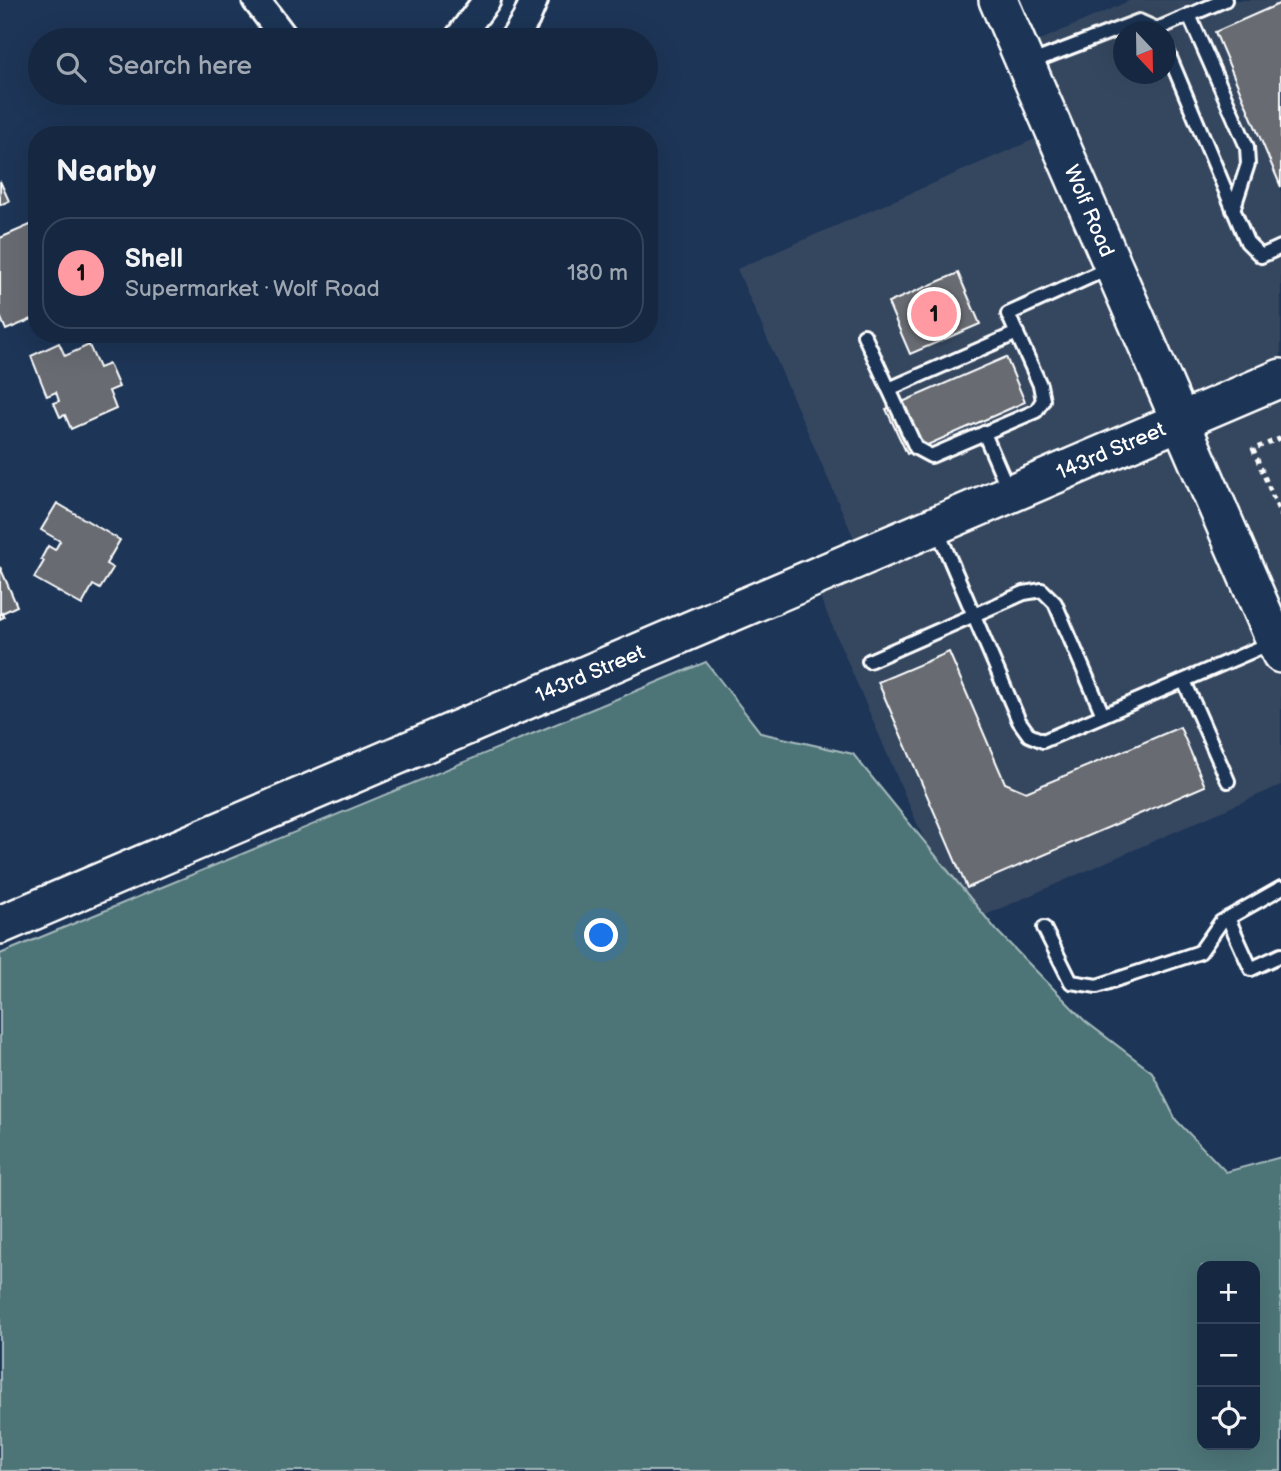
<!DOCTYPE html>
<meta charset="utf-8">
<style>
body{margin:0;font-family:"Balsamiq Sans",sans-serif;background:#1f3048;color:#f1f3f6}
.controls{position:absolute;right:21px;bottom:21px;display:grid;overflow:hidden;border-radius:14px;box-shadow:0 7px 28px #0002}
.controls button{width:63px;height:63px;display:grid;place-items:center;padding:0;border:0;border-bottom:2px solid #35445a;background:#162841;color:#f1f3f6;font:35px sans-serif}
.compass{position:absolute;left:1113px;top:21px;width:63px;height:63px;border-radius:50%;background:#162841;box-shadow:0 7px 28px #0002;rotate:158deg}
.you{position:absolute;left:602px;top:936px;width:24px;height:24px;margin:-18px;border:5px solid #fff;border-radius:50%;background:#1a73e8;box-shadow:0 0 0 10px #1a73e833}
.badge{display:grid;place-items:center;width:46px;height:46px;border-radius:50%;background:#ff9aa2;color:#111;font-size:23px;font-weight:700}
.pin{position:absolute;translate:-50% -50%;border:4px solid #fff;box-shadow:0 2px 7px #0006}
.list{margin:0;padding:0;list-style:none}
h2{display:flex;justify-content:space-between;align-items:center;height:91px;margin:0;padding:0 28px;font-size:30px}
h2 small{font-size:23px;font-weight:400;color:#9ea6b1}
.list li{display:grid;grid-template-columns:46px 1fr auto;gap:21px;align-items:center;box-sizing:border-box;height:112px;margin:0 14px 14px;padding:0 14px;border:2px solid #35445a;border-radius:28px}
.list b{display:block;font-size:26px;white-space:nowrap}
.list p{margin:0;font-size:23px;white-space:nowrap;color:#9ea6b1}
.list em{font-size:23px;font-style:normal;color:#9ea6b1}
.icon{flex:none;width:38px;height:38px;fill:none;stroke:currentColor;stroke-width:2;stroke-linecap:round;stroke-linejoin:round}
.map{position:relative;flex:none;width:1281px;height:1471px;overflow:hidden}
.search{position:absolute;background:#162841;box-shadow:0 7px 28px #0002;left:28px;top:28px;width:630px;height:77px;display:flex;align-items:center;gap:18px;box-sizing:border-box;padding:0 24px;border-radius:38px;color:#9ea6b1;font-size:26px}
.panel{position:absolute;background:#162841;box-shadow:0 7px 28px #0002;left:28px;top:126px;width:630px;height:217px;border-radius:28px}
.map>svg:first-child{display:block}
.built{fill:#34465f;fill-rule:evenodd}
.green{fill:#4d7478;stroke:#a6babc;stroke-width:2;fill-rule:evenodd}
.building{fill:#686c72;stroke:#fff;stroke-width:2}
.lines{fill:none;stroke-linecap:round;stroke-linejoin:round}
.lane-casing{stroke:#fff;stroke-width:18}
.street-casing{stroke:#fff;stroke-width:32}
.secondary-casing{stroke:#fff;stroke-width:42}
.path{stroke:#fff;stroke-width:4.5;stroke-dasharray:5 5;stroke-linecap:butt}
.lane{stroke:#1d3557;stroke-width:12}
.street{stroke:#1d3557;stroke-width:26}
.secondary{stroke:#1d3557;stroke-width:37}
.labels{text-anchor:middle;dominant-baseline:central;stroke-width:6;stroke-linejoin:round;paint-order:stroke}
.street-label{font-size:21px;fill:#fff;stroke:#1d3557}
</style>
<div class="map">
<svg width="1281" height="1471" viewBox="0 0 1281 1471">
<rect width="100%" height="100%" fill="#1d3557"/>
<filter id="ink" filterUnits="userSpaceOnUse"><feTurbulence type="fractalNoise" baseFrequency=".0143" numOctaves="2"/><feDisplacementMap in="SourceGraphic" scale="14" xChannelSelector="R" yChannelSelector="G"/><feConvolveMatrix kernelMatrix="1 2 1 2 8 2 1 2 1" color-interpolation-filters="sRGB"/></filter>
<g filter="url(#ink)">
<!-- built -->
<g class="built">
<path d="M1131,0H1281V367L1186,408L1027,46ZM1124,32H1166V74H1124Z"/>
<polygon points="1044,135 1167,416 859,550 737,269"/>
<polygon points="1281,388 1281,629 1193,425"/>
<polygon points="1175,435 1281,682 1281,785 961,926 816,588"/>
</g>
<!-- green -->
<path class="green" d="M706,662L761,733L853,754L997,931L1085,1021L1152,1072L1176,1120L1226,1172L1281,1157V1471H0V954ZM1202,1266H1255V1445H1202Z"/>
<!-- building -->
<g class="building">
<polygon points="1281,3 1281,187 1215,32"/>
<polygon points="0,181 9,201 0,205"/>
<polygon points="37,222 37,317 6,330 0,316 0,238"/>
<polygon points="958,273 980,324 910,354 888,303"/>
<polygon points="59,343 65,356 89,345 99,368 109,364 119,387 109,391 116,409 71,429 65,415 60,417 54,403 59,401 56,392 47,396 31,356"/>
<polygon points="1006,357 1025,402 907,454 886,409"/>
<polygon points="57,503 120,540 106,564 113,568 100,589 93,585 82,605 34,578 44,561 41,559 48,546 55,550 60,541 41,530"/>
<polygon points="0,567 17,606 2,613 4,617 0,619"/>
<polygon points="949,652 1005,783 1026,792 1180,727 1205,786 967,888 878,682"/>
</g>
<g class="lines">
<defs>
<g id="lane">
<polyline points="1189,15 1247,147 1248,164 1233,210"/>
<polyline points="1157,29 1225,0"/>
<polyline points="1166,48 1247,242 1261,256 1281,247"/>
<polyline points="1029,63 1139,21 1157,29 1159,32"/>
<polyline points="864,335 916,448 931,456 1036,411 1043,400 1040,385 1008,314 1109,268"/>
<polyline points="889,389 1017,333"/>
<polyline points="984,433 1009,491"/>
<polyline points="937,529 1019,721 1029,735 1043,741 1271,643"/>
<polyline points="869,661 1024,593 1042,590 1055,603 1103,715"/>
<polyline points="1184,681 1228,781"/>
<polyline points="1228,918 1251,969 1281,955"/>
<polyline points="1044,928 1071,982 1097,986 1200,952 1221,922 1281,888"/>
</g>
<g id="street">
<polyline points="256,0 286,40"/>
<polyline points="457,40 487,0"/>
<polyline points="513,40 526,19 534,0"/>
</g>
<g id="secondary">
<polyline points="998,0 1281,654"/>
<polyline points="0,925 1281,378"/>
</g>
</defs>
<!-- lane casing -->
<use href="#lane" class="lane-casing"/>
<!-- street casing -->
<use href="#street" class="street-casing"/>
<!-- secondary casing -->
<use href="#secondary" class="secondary-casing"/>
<!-- path -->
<polyline class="path" points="1281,438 1253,449 1281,516"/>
<!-- lane -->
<use href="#lane" class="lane"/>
<!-- street -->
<use href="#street" class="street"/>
<!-- secondary -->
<use href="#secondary" class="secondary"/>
</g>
</g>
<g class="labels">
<!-- street labels -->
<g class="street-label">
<text transform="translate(1089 211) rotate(67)">Wolf Road</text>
<text transform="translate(1111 451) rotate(-23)">143rd Street</text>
<text transform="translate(590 674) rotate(-23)">143rd Street</text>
</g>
</g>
</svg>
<div class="controls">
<button>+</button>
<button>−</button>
<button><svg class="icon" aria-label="locate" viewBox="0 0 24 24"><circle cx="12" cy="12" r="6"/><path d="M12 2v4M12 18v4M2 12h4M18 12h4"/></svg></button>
</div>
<svg class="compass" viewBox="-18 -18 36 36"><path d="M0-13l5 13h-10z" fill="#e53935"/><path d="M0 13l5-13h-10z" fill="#9ea6b1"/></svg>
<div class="you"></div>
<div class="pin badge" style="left:934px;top:314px">1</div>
<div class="search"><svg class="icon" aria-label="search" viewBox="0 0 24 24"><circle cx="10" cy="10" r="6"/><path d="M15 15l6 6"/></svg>Search here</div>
<section class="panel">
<h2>Nearby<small></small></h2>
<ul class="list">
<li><span class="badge">1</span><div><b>Shell</b><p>Supermarket · Wolf Road</p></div><em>180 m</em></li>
</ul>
</section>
</div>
